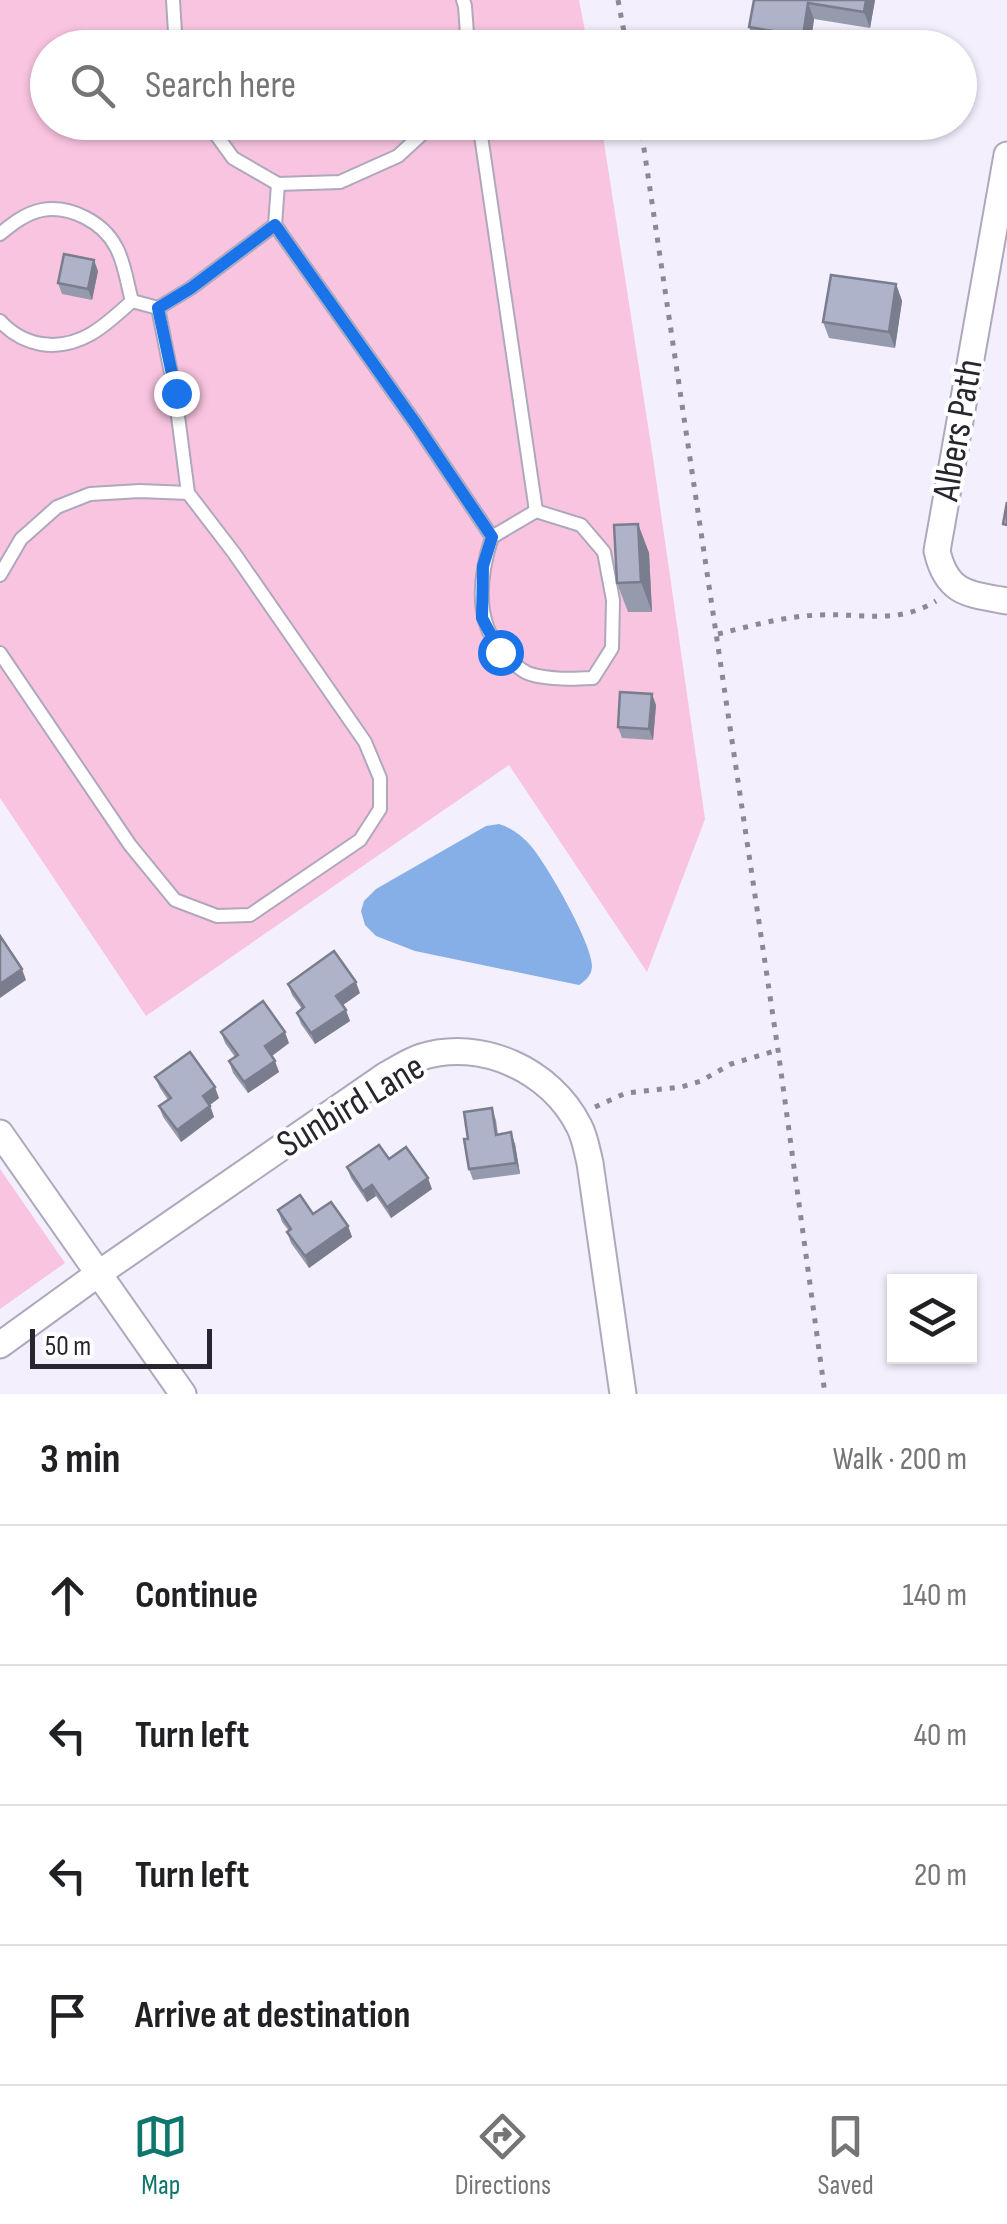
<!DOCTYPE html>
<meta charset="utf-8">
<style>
body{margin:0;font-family:"Sofia Sans Condensed",sans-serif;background:#f6f6f6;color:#202124}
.controls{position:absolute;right:30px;bottom:30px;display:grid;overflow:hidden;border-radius:0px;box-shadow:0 2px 8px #0004}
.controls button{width:90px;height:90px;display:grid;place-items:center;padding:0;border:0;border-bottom:2px solid #e0e0e0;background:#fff;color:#202124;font:50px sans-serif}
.scale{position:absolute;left:30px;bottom:25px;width:182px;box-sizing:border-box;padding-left:10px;border:5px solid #28252e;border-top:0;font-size:28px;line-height:35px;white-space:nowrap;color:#28252e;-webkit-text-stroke:8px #fff;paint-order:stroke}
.stop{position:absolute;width:30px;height:30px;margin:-22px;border:8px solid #1a73e8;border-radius:50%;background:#fff}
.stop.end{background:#1a73e8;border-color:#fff;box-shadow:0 2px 10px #0008}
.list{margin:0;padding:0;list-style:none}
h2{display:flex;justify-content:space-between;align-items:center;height:130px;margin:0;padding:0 40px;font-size:42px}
h2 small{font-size:32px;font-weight:400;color:#757577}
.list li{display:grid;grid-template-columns:65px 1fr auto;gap:30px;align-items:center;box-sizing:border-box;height:140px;padding:0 40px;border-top:2px solid #e0e0e0}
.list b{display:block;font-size:38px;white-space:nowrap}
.list em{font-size:32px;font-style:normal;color:#757577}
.icon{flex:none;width:55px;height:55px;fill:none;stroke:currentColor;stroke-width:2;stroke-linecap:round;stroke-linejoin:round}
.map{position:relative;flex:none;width:1007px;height:1394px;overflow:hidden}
.search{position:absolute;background:#fff;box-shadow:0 2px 8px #0004;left:30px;right:30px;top:30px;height:110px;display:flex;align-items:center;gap:25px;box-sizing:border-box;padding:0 35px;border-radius:55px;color:#757577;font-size:38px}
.sheet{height:690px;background:#fff}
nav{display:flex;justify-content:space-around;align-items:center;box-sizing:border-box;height:140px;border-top:2px solid #e0e0e0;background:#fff;font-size:28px;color:#757577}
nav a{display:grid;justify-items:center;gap:5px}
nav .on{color:#0f766e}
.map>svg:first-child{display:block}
.green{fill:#f9c4e0}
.water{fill:#85afe6}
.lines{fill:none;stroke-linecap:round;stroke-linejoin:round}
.service-casing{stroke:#afa8bd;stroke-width:16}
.minor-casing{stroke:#afa8bd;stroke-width:29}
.path{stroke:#8c8894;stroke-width:5;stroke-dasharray:5 8;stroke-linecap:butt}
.service{stroke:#fff;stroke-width:12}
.minor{stroke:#fff;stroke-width:25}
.wall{fill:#969aad}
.shaded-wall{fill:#7a7d8d}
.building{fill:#afb3c9;stroke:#7a7d8d;stroke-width:2.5}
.route{stroke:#1a73e8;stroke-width:12}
.labels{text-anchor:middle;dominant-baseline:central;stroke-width:8;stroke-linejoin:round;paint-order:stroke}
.street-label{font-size:38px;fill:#28252e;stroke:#fff}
</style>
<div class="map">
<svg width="1007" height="1394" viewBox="0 0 1007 1394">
<rect width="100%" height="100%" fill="#f3effd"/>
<!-- green -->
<g class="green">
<polygon points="0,0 579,0 588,47 48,48 48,122 601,123 653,458 705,819 647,972 509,765 146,1016 0,798"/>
<polygon points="0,1169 65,1263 0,1309"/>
</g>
<!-- water -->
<path class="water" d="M499,824C512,828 522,836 531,846C547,865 592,943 592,967C591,976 586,980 579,985L415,951L376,936L365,925L361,911L364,901L376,889L486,826Z"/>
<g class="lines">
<defs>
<g id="service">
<polyline points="173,0 176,48"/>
<polyline points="463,0 465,6 468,48"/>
<polyline points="207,122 233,158 278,184 340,182 398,156 435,122"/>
<polyline points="479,122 536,511"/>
<polyline points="275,225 416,424 492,537"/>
<path d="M0,234C12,224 26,213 42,210C70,205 103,222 116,247C125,263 127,284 132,301C105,326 79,350 41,344C24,341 11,333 0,321"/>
<polyline points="132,301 158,308 175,393 188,493"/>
<polyline points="158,308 191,288 275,225 278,184"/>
<path d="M536,511L581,525L604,552L613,600L612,648L593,678C573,679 551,680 530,674C523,672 517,666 511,661C473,629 478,580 492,537Z"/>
<polyline points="0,575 21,539 57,507 90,494 140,491 188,493 234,553 365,742 380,778 380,809 360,840 250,915 217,916 175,900 130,845 0,653"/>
</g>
<g id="minor">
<path d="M1007,155L937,551C947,594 968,594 1007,601"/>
<polyline points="0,1133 183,1394"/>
<path d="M0,1345L98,1274L386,1075C397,1069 409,1061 421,1057C481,1038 551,1070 579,1126C585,1137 587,1151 590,1163L623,1394"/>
</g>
</defs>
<!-- service casing -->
<use href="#service" class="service-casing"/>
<!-- minor casing -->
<use href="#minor" class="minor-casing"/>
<!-- path -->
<g class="path">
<polyline points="618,0 627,48"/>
<polyline points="640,122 778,1050 825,1394"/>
<path d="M718,634C751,626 785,616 820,615C863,613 897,625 936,601"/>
<polyline points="595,1107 626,1093 681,1087 701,1081 731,1064 778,1050"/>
</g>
<!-- service -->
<use href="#service" class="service"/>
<!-- minor -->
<use href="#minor" class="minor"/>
</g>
<!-- wall -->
<g class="wall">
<polygon points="754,0 875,0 870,28 814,19 810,48 779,48 755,43 749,27"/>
<polygon points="98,271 92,300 62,294 58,283"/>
<polygon points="896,284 902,301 895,348 829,338 823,322"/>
<polygon points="638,524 649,553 652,612 628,612 617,583"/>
<polygon points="656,705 653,740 622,738 618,727"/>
<polygon points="288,984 360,993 343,1005 350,1021 315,1044 301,1024 297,1013 302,1009 292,995"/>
<polygon points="221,1032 289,1043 272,1056 279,1072 248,1093 233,1073 229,1061 235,1057 225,1043"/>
<polygon points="155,1077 219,1098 210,1105 214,1117 181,1142 163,1117 159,1106 168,1100 160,1088"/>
<polygon points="492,1108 496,1120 498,1134 515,1144 520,1174 473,1180 469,1169 468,1139"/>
<polygon points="389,1159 432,1189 391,1218 376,1196 367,1202 351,1178 347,1167"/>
<polygon points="278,1210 313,1214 348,1226 352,1237 309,1268 291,1243 287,1232 289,1231 282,1222"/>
</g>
<!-- shaded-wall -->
<g class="shaded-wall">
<polygon points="866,0 875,0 870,28 864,12"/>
<polygon points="808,3 814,19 810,48 807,48 803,36"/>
<polygon points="94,260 98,271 92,300 88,289"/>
<polygon points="896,284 902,301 895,348 889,332"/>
<polygon points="638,524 649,553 652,612 641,582"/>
<polygon points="652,694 656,705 653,740 649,729"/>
<polygon points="22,969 26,980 0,998 0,984"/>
<polygon points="356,982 360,993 340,1007 336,996"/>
<polygon points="346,1010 350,1021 315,1044 311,1033"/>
<polygon points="285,1032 289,1043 269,1058 265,1046"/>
<polygon points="275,1061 279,1072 248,1093 244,1082"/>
<polygon points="215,1087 219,1098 207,1107 203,1096"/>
<polygon points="210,1106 214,1117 181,1142 177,1130"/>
<polygon points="511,1132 515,1144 520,1174 516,1163"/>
<polygon points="428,1178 432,1189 391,1218 387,1207"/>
<polygon points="372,1185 376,1196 367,1202 363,1191"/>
<polygon points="348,1226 352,1237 309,1268 305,1256"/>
</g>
<!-- building -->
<g class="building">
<polygon points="754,0 866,0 864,12 808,3 803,36 749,27"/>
<polygon points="64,254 94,260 88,289 58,283"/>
<polygon points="831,275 896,284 889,332 823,322"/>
<polygon points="1007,502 1007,525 1003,524"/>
<polygon points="638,524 641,582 617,583 614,525"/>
<polygon points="620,692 652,694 649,729 618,727"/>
<polygon points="0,936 22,969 0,984"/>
<polygon points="334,951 356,982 336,996 346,1010 311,1033 297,1013 304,1007 288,984"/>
<polygon points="263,1001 285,1032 265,1046 275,1061 244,1082 229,1061 238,1055 221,1032"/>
<polygon points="190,1052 215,1087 203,1096 210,1106 177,1130 159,1106 171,1098 155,1077"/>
<polygon points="492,1108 496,1135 511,1132 516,1163 469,1169 464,1139 468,1139 464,1112"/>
<polygon points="379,1145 389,1159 406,1147 428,1178 387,1207 372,1185 363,1191 347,1167"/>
<polygon points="300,1195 313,1214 331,1202 348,1226 305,1256 287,1232 291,1229 278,1210"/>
</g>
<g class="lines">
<!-- route -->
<polyline class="route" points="176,393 158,308 191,288 275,225 416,424 492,537 483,566 482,618 500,652"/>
</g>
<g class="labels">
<!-- street labels -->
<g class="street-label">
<text transform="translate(958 430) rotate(-80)">Albers Path</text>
<text transform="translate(351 1106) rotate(-31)">Sunbird Lane</text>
</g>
</g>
</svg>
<div class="controls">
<button><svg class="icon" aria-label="layers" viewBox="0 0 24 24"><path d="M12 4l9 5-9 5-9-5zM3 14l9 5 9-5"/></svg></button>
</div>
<div class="scale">50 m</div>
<div class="stop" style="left:500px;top:652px"></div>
<div class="stop end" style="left:176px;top:393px"></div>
<div class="search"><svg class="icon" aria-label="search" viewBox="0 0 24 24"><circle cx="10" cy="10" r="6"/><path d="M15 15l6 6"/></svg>Search here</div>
</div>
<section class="sheet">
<h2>3 min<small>Walk · 200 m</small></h2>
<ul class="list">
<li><svg class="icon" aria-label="ahead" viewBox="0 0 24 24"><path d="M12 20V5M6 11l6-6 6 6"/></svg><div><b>Continue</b></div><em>140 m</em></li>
<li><svg class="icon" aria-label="left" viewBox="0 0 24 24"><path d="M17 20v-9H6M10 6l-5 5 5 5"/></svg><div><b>Turn left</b></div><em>40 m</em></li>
<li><svg class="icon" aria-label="left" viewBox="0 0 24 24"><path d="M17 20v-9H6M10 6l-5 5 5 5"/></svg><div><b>Turn left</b></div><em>20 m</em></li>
<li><svg class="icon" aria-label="arrive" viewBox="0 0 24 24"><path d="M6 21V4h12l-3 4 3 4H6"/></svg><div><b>Arrive at destination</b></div></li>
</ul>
</section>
<nav>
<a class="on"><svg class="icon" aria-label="map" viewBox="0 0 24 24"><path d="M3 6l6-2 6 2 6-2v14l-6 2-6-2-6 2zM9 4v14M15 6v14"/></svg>Map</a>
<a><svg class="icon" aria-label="directions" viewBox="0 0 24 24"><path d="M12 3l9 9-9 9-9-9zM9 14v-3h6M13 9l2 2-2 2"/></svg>Directions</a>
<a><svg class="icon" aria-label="saved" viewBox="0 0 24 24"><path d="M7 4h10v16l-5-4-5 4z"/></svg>Saved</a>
</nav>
